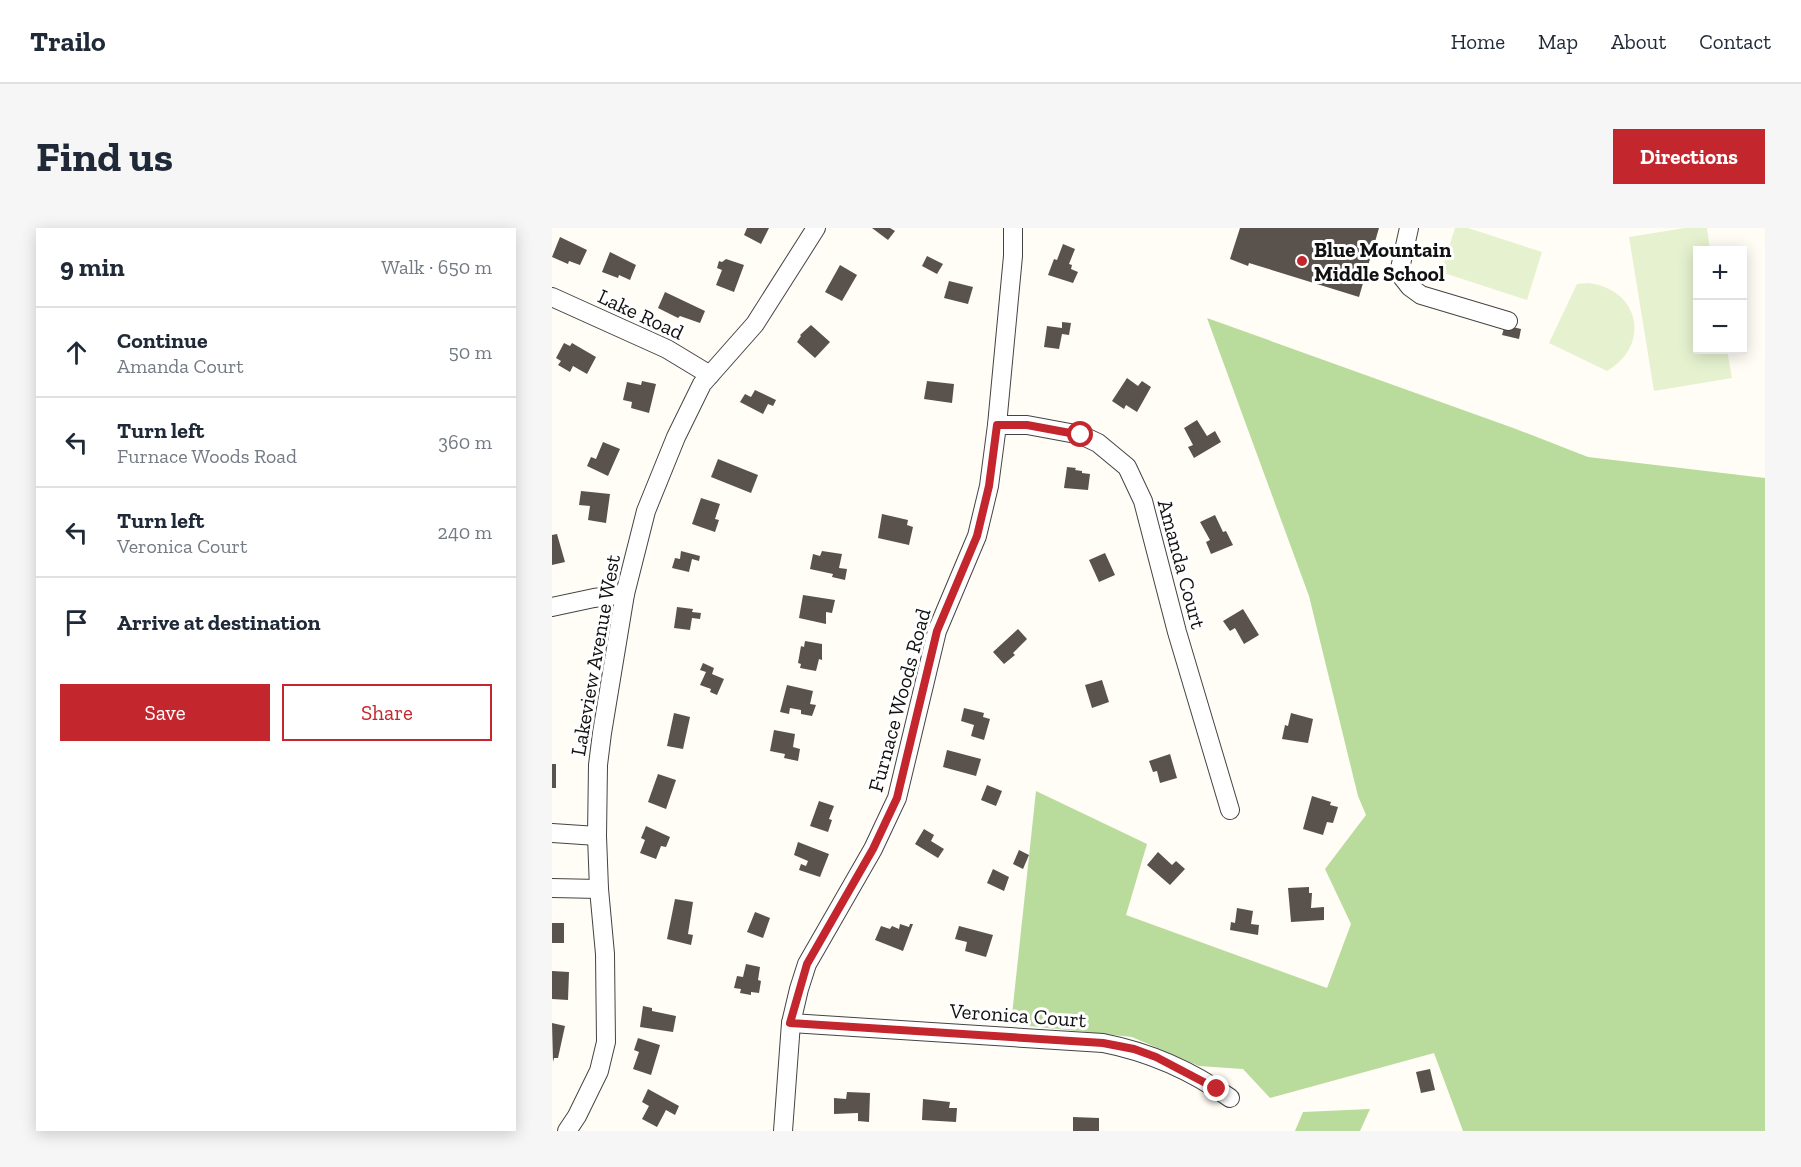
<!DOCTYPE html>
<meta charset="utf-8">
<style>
body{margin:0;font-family:"Zilla Slab",serif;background:#f6f6f7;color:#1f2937}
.controls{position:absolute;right:18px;top:18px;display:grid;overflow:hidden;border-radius:0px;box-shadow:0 3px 15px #0003}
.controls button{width:54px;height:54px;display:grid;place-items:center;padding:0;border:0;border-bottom:2px solid #e0e1e3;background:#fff;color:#1f2937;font:30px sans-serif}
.stop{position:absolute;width:18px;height:18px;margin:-14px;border:4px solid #c4262e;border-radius:50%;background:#fff}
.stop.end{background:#c4262e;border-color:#fff;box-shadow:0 2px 6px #0008}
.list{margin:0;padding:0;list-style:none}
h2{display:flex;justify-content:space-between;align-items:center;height:78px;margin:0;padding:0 24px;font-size:26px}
h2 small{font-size:20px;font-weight:400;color:#747a83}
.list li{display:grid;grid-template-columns:39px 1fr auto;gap:18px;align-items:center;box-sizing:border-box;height:90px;padding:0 24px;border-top:2px solid #e0e1e3}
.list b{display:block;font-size:22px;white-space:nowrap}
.list p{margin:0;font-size:20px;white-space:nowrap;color:#747a83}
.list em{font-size:20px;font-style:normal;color:#747a83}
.actions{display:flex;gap:12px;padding:18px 24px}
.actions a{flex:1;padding:14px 0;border:2px solid #c4262e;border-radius:0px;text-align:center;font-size:21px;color:#c4262e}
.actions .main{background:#c4262e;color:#fff}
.icon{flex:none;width:33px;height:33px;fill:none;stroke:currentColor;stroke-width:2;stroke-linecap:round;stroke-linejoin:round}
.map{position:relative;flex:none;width:1213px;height:903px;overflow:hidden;border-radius:0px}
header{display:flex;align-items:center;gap:36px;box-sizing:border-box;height:84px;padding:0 30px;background:#fff;border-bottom:2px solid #e0e1e3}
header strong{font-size:28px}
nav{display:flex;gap:33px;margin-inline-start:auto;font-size:21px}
.intro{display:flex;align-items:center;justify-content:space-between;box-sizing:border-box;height:144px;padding:0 36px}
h1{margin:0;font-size:42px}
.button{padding:15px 27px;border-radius:0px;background:#c4262e;color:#fff;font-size:21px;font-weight:700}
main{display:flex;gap:36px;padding:0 36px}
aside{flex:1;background:#fff;border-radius:0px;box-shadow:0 3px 15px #0003}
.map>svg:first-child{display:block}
.forest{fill:#b9dc9c}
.pitch{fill:#e6f2cf}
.building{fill:#5a524d}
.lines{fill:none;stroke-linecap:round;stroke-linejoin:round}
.minor-casing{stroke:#444;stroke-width:20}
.minor{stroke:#fff;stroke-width:18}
.route{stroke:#c4262e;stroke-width:8}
.poi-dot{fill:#c4262e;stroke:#fff;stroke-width:2}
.labels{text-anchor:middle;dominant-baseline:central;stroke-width:6;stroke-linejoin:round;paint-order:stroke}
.poi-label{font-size:21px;font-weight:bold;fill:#111;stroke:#fff;text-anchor:start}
.street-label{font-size:21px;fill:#111;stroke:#fff}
</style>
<header>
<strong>Trailo</strong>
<nav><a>Home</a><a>Map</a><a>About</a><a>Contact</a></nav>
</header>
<div class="intro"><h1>Find us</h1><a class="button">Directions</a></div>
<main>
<aside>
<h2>9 min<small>Walk · 650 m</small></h2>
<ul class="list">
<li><svg class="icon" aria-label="ahead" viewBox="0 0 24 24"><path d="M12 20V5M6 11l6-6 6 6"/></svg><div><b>Continue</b><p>Amanda Court</p></div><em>50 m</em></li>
<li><svg class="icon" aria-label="left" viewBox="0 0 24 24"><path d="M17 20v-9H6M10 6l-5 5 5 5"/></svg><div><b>Turn left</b><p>Furnace Woods Road</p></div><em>360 m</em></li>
<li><svg class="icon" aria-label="left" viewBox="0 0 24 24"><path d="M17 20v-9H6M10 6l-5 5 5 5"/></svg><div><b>Turn left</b><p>Veronica Court</p></div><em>240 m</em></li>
<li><svg class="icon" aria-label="arrive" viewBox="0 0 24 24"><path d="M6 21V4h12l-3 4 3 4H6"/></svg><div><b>Arrive at destination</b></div></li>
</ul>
<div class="actions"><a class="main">Save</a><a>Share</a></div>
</aside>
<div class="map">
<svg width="1213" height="903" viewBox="0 0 1213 903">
<rect width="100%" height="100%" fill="#fffdf5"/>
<!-- forest -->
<g class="forest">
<polygon points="655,90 964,201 1036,229 1213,250 1213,903 911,903 882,825 718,870 691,841 647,838 580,809 459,796 484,563 595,616 574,687 775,760 799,696 773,641 814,587 806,568 757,368"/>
<polygon points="818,881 808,903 743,903 751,884"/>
</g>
<!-- pitch -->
<g class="pitch">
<polygon points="903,0 916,0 990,24 975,72 889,44"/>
<polygon points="1133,0 1155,0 1158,22 1146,22 1146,122 1175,122 1180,150 1102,163 1077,9"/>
<path d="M1037,55C1088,62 1099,117 1055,143L997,115L1025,56Z"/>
</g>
<!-- building -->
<g class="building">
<polygon points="195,0 217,0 209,16 192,7"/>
<polygon points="320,0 338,0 343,3 336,12"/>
<polygon points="688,0 827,0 807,69 697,35 696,38 678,31"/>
<polygon points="8,9 35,22 28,37 17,33 16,36 0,29"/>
<polygon points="511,16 523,21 517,36 520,37 519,41 526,44 521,55 496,47 502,31 505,32"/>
<polygon points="58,24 84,37 78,52 67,47 66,50 50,44"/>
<polygon points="375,28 391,36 385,46 370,38"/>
<polygon points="174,31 192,37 182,64 164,57 170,42 165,40 167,33 170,34"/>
<polygon points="288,37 305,47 290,73 273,64"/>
<polygon points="397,53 421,59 416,76 392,70"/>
<polygon points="113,64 153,83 148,95 128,88 126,90 106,80"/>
<polygon points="510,94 519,95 517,107 510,106 507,121 492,119 495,98 510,100"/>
<polygon points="259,97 278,114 263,130 245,114 249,108 248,107"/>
<polygon points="953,97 969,101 967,111 950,107"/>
<polygon points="12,115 18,118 20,115 44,129 35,146 21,138 18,144 6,137 9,133 4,130"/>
<polygon points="575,150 586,158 590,153 599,159 585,184 574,177 572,181 560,173"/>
<polygon points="90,153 104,156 97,185 79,180 80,174 71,172 75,154 89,157"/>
<polygon points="375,153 402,156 400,175 372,171"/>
<polygon points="203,162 224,172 221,178 216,176 211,186 188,174 193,166 199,169"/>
<polygon points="645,192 655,208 663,203 669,214 642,230 636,219 641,217 632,200"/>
<polygon points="51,214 68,221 56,248 35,238 39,229 44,231"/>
<polygon points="166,231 206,247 199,265 159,249"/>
<polygon points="515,239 524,240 523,242 530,243 530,245 538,246 536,262 512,260"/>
<polygon points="29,263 58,266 54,295 36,292 38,278 27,277"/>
<polygon points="149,270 168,276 163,291 167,292 163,304 140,296"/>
<polygon points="330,286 356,292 355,297 361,299 357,317 326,310"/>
<polygon points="663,287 671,304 674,303 681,317 659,326 654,314 658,312 648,294"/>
<polygon points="5,306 13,334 0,337 0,307"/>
<polygon points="129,323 148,328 147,333 140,331 137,344 120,340 123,330 128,331"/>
<polygon points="270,323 290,326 287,340 295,341 293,352 280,349 281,346 258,341 261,326 268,328"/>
<polygon points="553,325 563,347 547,354 537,332"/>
<polygon points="251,367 283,372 280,385 274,384 274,396 247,390"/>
<polygon points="125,379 141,381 140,384 149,385 148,391 140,390 138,402 122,400"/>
<polygon points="691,381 707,407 692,416 683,400 678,403 671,393"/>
<polygon points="466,401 475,411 461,425 463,427 452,436 441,424"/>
<polygon points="253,413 270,416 270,432 267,431 264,443 248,440 249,436 246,435 249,418 252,419"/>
<polygon points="151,435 162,440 160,446 172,451 165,467 158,464 159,461 148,457 154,444 148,442"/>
<polygon points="550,452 557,474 540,480 533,457"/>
<polygon points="235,457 261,463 258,476 264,477 260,488 249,486 249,482 238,480 237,486 228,484"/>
<polygon points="412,480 432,485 431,489 438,491 432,512 419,508 422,497 409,493"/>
<polygon points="122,485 138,489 131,521 115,518"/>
<polygon points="739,485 761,491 756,515 730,511 733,497 736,498"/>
<polygon points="222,502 243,506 241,519 248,521 246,533 232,530 233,526 218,523"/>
<polygon points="395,522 429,531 424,548 391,539"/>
<polygon points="618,526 625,550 608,555 605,543 601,544 597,533"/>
<rect x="0" y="536" width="4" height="24"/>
<polygon points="106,546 124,552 114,581 96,574"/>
<polygon points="435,557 450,563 444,578 429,572"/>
<polygon points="760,568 779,574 778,577 786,579 781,595 775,594 771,607 751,601"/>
<polygon points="267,573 282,578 277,591 280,592 276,604 258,598"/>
<polygon points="94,598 118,609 114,619 109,618 104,631 88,625 93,612 89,610"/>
<polygon points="372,601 382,607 379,613 392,621 386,630 363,616"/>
<polygon points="246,614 277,626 268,649 247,642 249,636 254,638 256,633 242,627"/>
<polygon points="467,622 477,627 471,641 461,636"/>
<polygon points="606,624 620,637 624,633 633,641 618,657 595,637"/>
<polygon points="441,641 457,649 452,663 435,655"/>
<polygon points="757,659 757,665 760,665 759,680 772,679 772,692 739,694 736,660"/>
<polygon points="123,671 141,674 136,706 141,707 139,717 115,711"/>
<polygon points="685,680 701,683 699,696 707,697 706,707 678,702 679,694 683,695"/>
<polygon points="203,684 218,690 211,710 195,704"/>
<rect x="0" y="695" width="12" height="20"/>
<polygon points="348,696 357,699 358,696 361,696 351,723 323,712 329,698 338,701 340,698 347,701"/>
<polygon points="407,698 441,707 434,729 413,723 415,714 403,711"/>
<polygon points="194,736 208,739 206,752 209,753 207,765 199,764 199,767 188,765 189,761 182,760 185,748 191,749"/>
<polygon points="0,743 17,744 16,772 0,771"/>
<polygon points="91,778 100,780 100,783 124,788 121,804 88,799"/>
<polygon points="0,795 13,798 6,830 2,830 1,834"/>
<polygon points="86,810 108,817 99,847 81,841 87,824 82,822"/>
<polygon points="878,841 883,862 869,865 864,844"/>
<polygon points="96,861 127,878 123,887 114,882 105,899 90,891 97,878 90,874"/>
<polygon points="295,864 318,865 317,894 306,893 306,885 282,886 282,870 294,871"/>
<polygon points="371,871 398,874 397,880 405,880 404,894 370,892"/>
<polygon points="521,889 547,890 547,903 521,903"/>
</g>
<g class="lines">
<defs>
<g id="minor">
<polyline points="857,0 847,45 858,59 869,67 956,93"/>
<polyline points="0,69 115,121 158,147"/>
<polyline points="445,197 475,197 529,207 546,215 575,239 591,273 625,404 678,582"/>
<polyline points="0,379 42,370 73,366"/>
<polyline points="0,605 45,608"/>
<polyline points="0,660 47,661"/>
<path d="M239,795L551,815C597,824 640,843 678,870"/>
<polyline points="15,903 25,888 47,843 54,814 53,726 47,661 45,608 46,537 50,505 73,366 94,283 124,209 150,156 203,96 264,0"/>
<polyline points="231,903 239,795 247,761 255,736 321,621 345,570 385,403 425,308 437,258 445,197 461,28 461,0"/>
</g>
</defs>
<!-- minor casing -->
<use href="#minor" class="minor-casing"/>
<!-- minor -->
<use href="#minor" class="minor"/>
</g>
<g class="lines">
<!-- route -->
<polyline class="route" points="529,207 475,197 445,197 437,258 425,308 385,403 345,570 321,621 255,736 238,795 551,815 582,821 604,829 665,861"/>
</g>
<!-- markers -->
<circle class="poi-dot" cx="750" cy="33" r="6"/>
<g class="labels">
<!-- poi labels -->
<g class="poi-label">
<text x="762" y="21">Blue Mountain<tspan x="762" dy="24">Middle School</tspan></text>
</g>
<!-- street labels -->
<g class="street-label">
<text transform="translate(89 86) rotate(25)">Lake Road</text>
<text transform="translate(630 336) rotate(75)">Amanda Court</text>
<text transform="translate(43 427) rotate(-80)">Lakeview Avenue West</text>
<text transform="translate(347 472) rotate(-75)">Furnace Woods Road</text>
<text transform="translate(466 787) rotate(4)">Veronica Court</text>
</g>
</g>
</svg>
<div class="controls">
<button>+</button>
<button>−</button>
</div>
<div class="stop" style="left:529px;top:207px"></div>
<div class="stop end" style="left:665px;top:861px"></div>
</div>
</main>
